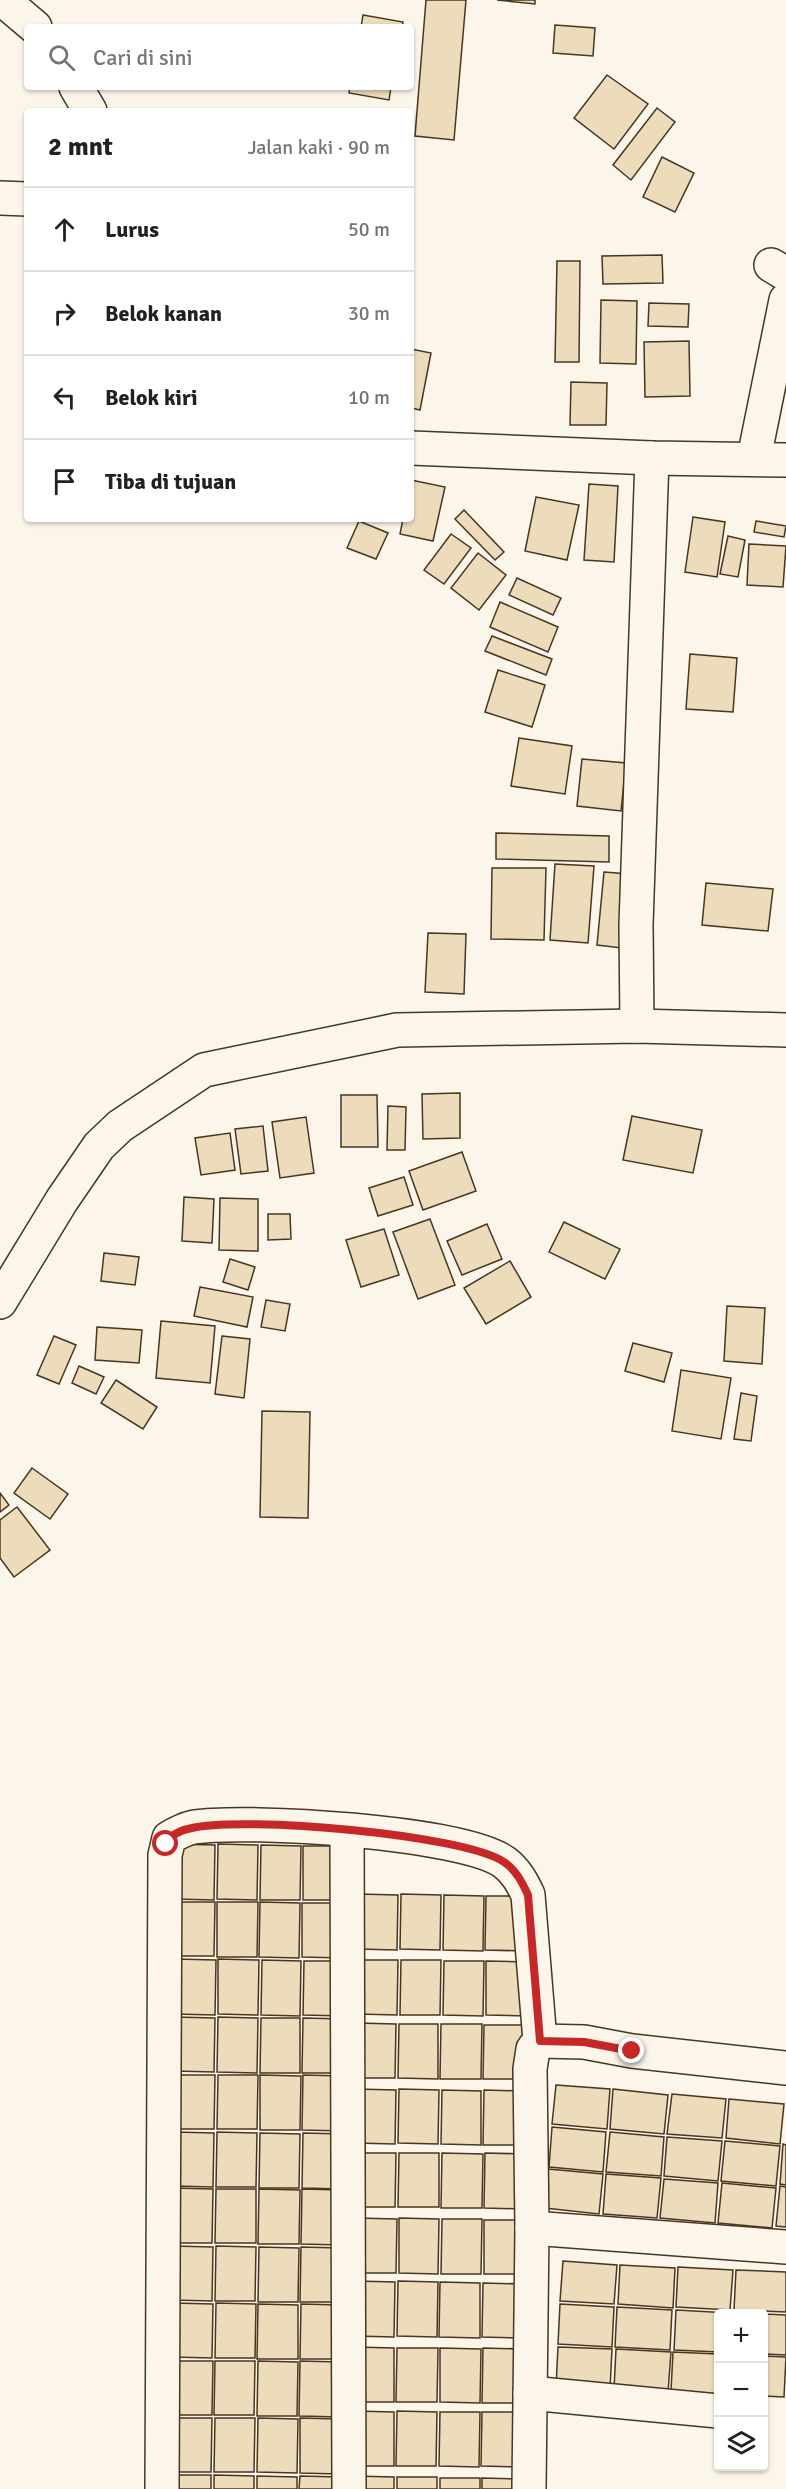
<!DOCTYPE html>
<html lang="id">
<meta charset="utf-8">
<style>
body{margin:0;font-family:Signika,sans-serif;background:#f2f2f2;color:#202124}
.controls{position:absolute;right:18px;bottom:18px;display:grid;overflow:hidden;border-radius:6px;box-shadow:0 2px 4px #0004}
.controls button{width:54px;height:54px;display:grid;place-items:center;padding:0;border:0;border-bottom:2px solid #e0e0e0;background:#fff;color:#202124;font:30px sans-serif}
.stop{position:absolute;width:18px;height:18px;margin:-14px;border:4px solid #c62828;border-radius:50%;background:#fff}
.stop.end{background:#c62828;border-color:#fff;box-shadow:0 2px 6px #0008}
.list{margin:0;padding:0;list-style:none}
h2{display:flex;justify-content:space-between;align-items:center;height:78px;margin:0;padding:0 24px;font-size:26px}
h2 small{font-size:20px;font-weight:400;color:#757577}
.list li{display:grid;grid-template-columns:39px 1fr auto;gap:18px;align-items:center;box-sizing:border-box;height:84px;padding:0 24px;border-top:2px solid #e0e0e0}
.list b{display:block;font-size:22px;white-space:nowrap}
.list em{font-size:20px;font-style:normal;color:#757577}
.icon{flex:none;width:33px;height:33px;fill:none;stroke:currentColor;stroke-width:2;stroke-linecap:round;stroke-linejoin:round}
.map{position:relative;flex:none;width:786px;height:2489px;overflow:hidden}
.search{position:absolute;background:#fff;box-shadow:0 2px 4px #0004;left:24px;top:24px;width:390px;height:66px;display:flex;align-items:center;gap:15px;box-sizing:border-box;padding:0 21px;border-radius:6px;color:#757577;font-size:22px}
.panel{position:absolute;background:#fff;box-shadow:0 2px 4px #0004;left:24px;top:108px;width:390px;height:414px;border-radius:6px}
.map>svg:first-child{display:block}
.building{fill:#ecdcbc;stroke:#4a3520;stroke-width:1.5}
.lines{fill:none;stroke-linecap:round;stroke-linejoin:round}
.minor-casing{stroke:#4a3520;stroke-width:36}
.minor{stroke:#fbf6e9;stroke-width:33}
.route{stroke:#c62828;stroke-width:8}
</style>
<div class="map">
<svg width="786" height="2489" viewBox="0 0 786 2489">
<rect width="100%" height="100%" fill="#fbf6e9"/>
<!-- building -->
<g class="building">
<polygon points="426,0 466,0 454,140 415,136"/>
<polygon points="497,0 535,0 535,4"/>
<polygon points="363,15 403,22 402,27 361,27"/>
<polygon points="555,25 595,28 593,56 553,53"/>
<polygon points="607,75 648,104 614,149 574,118"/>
<polygon points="350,87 391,87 389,100 349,93"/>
<polygon points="657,108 675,122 631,180 613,165"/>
<polygon points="662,157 694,173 675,212 643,197"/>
<polygon points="662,255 663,283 603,284 602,256"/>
<polygon points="557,261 580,261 579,362 555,362"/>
<polygon points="601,300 637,301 636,364 600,363"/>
<polygon points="649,303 689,304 688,327 648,326"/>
<polygon points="689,341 690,396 645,397 644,342"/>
<polygon points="411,349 431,353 420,410 411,408"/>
<polygon points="571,382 607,383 606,425 570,425"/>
<polygon points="411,480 445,487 433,541 400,534 403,519 411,519"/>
<polygon points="589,484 618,486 614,562 584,560"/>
<polygon points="536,497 579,505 567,560 525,551"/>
<polygon points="464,510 504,552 495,560 455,519"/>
<polygon points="693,517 725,522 717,577 685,572"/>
<polygon points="359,521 388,533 376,559 347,548"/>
<polygon points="756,521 786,526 784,537 754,532"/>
<polygon points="451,534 471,548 444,584 424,570"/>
<polygon points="728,536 745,540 738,577 720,574"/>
<polygon points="749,544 786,546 783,587 747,585"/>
<polygon points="478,553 506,575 479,610 451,588"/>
<polygon points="517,578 561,598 553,615 509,595"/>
<polygon points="500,602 558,627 548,652 490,627"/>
<polygon points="492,636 552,659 546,675 485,651"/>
<polygon points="690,654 737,658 733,712 686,709"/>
<polygon points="498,670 545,685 532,727 485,712"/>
<polygon points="519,738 572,746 565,794 511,786"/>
<polygon points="582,759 626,763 621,811 577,806"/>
<polygon points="496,833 609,836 609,862 496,859"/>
<polygon points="555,864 594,866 588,943 550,940"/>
<polygon points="492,868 546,868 544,940 491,939"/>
<polygon points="604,872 629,874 622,948 597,945"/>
<polygon points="706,883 773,889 768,931 702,925"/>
<polygon points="428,933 466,934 464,994 425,992"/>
<polygon points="460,1093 460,1138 423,1139 422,1094"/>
<polygon points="341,1095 377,1095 378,1147 341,1147"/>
<polygon points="388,1106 406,1107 405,1150 387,1150"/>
<polygon points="632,1116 702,1130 693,1173 623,1160"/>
<polygon points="306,1117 314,1173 280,1178 272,1122"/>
<polygon points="263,1126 268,1171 241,1174 235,1129"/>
<polygon points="230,1133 235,1170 201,1175 195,1138"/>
<polygon points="462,1152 476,1191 423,1210 409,1171"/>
<polygon points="404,1177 413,1205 378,1216 369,1188"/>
<polygon points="184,1197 214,1199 212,1243 182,1241"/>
<polygon points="220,1198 258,1199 258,1251 219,1250"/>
<polygon points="268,1214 290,1214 291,1239 268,1240"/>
<polygon points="430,1219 455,1285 418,1299 393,1232"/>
<polygon points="564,1222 620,1249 605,1279 549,1252"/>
<polygon points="487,1224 502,1259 462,1275 447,1241"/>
<polygon points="384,1229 399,1275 361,1287 346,1240"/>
<polygon points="104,1253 139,1257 135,1285 101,1281"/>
<polygon points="230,1259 255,1267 248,1290 223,1282"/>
<polygon points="510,1261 531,1297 486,1324 464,1288"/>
<polygon points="200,1287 253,1297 247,1327 194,1316"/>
<polygon points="266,1300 290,1304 285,1331 261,1327"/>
<polygon points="727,1306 765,1308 762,1364 724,1361"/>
<polygon points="161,1321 215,1326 210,1383 156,1378"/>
<polygon points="97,1327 142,1330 139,1363 95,1360"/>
<polygon points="54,1336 76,1345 59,1384 37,1375"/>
<polygon points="222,1336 250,1339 244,1398 215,1394"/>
<polygon points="633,1343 672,1353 664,1382 625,1371"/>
<polygon points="79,1366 104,1377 96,1394 72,1383"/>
<polygon points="681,1370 731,1378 721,1439 672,1431"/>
<polygon points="116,1380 157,1407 143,1429 101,1403"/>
<polygon points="741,1393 757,1396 751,1441 734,1439"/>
<polygon points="262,1411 310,1412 308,1518 260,1517"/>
<polygon points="32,1468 68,1494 50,1519 14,1493"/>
<polygon points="0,1493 9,1505 0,1512"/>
<polygon points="17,1507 50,1550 14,1577 0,1558 0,1520"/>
<polygon points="175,1844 215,1845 214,1900 174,1899"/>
<polygon points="218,1844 258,1845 257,1900 217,1899"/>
<polygon points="261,1845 301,1846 300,1900 260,1900"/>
<polygon points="303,1846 343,1846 342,1900 303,1900"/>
<polygon points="358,1894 398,1895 397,1950 357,1949"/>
<polygon points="401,1894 441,1895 440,1950 400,1949"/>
<polygon points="444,1895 484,1896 483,1951 443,1950"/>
<polygon points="486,1896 526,1896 525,1951 485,1950"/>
<polygon points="174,1902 215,1902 214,1956 173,1956"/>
<polygon points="217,1902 258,1902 257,1957 217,1957"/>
<polygon points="260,1902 300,1903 299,1958 259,1957"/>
<polygon points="302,1903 342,1903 342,1958 302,1957"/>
<polygon points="175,1959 216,1960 215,2015 174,2014"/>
<polygon points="218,1959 259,1960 258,2015 218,2014"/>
<polygon points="262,1960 301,1961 300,2016 261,2015"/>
<polygon points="358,1960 398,1960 397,2015 357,2014"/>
<polygon points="401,1960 441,1960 440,2015 400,2015"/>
<polygon points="304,1961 344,1961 343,2016 303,2015"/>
<polygon points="444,1961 484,1961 483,2016 443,2015"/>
<polygon points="486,1961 526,1962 526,2016 486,2015"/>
<polygon points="175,2017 215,2018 214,2072 174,2071"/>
<polygon points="218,2017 258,2018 257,2073 217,2072"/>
<polygon points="261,2018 300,2018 300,2073 260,2073"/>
<polygon points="303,2018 343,2019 342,2073 302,2073"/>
<polygon points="356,2023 396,2024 395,2078 355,2078"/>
<polygon points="399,2024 438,2024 438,2079 398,2078"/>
<polygon points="441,2024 482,2024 481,2079 440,2079"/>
<polygon points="484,2025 524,2025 523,2079 483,2079"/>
<polygon points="175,2075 215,2075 214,2129 174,2129"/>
<polygon points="218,2075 258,2075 257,2129 217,2129"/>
<polygon points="260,2075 301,2076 300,2130 260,2130"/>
<polygon points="303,2075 343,2076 343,2131 302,2130"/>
<polygon points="556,2085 610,2089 607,2129 552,2124"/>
<polygon points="355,2089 396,2090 395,2144 355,2143"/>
<polygon points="399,2089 439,2090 438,2144 398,2143"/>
<polygon points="613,2089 668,2095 664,2134 610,2129"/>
<polygon points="442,2090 481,2091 481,2145 441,2144"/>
<polygon points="484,2090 524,2091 523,2145 483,2145"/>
<polygon points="672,2094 726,2099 722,2138 667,2134"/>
<polygon points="729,2099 784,2104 780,2144 726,2138"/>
<polygon points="552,2127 606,2132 603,2172 549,2167"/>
<polygon points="175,2132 214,2133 213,2187 174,2186"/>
<polygon points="217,2132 257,2133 256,2187 216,2187"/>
<polygon points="610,2132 664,2137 661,2176 606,2172"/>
<polygon points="260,2133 300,2134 299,2188 259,2188"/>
<polygon points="303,2133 343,2134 342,2189 302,2188"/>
<polygon points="667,2137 722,2141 718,2181 664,2176"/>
<polygon points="725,2141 780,2146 776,2186 721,2181"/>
<polygon points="783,2144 786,2145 786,2185 780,2184"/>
<polygon points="356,2153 396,2153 395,2207 356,2207"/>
<polygon points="399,2153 439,2153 439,2207 398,2207"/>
<polygon points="442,2153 483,2154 482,2208 441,2208"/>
<polygon points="485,2153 525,2154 524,2209 484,2208"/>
<polygon points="548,2169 603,2174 599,2214 545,2208"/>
<polygon points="606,2174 661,2178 657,2218 603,2214"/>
<polygon points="664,2179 718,2183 715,2223 660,2218"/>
<polygon points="722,2183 776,2188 772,2228 718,2223"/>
<polygon points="780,2186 786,2187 786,2227 776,2226"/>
<polygon points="174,2188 213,2189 212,2243 173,2243"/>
<polygon points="216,2189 256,2189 256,2243 215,2243"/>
<polygon points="259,2189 300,2190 299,2244 258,2244"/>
<polygon points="302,2189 342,2190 341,2245 301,2244"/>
<polygon points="356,2218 397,2219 396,2273 356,2273"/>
<polygon points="399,2218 439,2219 438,2274 399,2273"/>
<polygon points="442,2219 482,2219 481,2274 441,2274"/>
<polygon points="484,2220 525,2220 524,2274 484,2274"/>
<polygon points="173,2246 213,2247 212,2301 172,2300"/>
<polygon points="216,2246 256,2247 255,2301 215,2301"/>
<polygon points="259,2247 299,2248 298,2302 258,2302"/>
<polygon points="301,2247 341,2248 340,2302 300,2302"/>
<polygon points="563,2261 617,2265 614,2304 560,2301"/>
<polygon points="620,2265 675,2268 673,2308 618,2304"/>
<polygon points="678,2267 733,2270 730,2310 676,2307"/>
<polygon points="736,2270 786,2272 786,2312 734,2310"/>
<polygon points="355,2281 395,2282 394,2337 354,2336"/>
<polygon points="398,2281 438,2282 437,2337 397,2336"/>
<polygon points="440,2282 480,2283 480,2338 439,2337"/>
<polygon points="483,2283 523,2284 522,2338 482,2337"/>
<polygon points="173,2303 213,2304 212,2358 172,2357"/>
<polygon points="216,2303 256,2304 255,2358 215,2358"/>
<polygon points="258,2304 298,2305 298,2359 257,2359"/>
<polygon points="301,2304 341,2305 340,2359 300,2359"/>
<polygon points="560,2304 614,2307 612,2347 558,2344"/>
<polygon points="617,2307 672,2310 670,2350 615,2347"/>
<polygon points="676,2310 730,2313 718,2314 718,2352 674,2350"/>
<polygon points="764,2314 786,2315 786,2355 764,2354"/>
<polygon points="355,2347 394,2348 394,2402 354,2402"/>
<polygon points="558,2347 612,2349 610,2389 556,2387"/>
<polygon points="397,2348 438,2348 437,2402 396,2402"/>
<polygon points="440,2348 481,2349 480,2403 440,2402"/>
<polygon points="483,2348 523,2349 522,2403 482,2403"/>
<polygon points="616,2349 671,2352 668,2392 614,2389"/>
<polygon points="673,2352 718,2354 718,2394 671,2391"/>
<polygon points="764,2356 786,2357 784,2397 764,2396"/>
<polygon points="172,2361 213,2361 212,2415 171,2415"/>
<polygon points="215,2361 255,2361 254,2415 214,2415"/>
<polygon points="258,2361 298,2362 297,2416 257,2416"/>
<polygon points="300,2361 340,2362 340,2417 299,2416"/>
<polygon points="354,2411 394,2412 394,2466 353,2466"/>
<polygon points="397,2411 437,2412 436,2466 396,2466"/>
<polygon points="440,2412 480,2412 479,2467 439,2466"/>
<polygon points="482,2412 522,2412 521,2467 481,2466"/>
<polygon points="172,2418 212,2418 211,2472 171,2472"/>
<polygon points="215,2418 255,2418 254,2472 214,2472"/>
<polygon points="258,2418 298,2419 297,2473 257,2472"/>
<polygon points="300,2418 340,2419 339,2474 300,2473"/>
<rect x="171" y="2475" width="40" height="14"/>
<polygon points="214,2475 254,2476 254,2489 214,2489"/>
<polygon points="257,2476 297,2477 297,2489 257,2489"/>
<polygon points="300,2476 339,2477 339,2489 299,2489"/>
<polygon points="354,2476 394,2477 394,2489 354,2489"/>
<rect x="397" y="2477" width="40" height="12"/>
<rect x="440" y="2478" width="40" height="11"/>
<polygon points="482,2478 522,2479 522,2489 482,2489"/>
</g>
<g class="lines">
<defs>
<g id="minor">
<polyline points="3,0 35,27"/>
<polyline points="76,87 90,111"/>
<polyline points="0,198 27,199"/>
<polyline points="771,265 786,274"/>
<polyline points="411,448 652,458 786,460"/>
<polyline points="754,458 786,300"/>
<polyline points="637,1026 636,925 652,458"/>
<polyline points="0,1302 62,1200 99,1146 120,1126 204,1070 397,1030 637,1026 786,1030"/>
<polyline points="347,1831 349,2489"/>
<polyline points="532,2228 786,2247"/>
<polyline points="530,2393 718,2411"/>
<path d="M162,2489L165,1855L169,1838C177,1833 185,1829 194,1827C249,1819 461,1832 504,1862C516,1871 522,1882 528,1895L540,2041"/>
<polyline points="529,2489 532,2228 530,2069 533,2049 540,2041 584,2042 632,2051 786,2068"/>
</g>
</defs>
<!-- minor casing -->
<use href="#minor" class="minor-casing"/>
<!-- minor -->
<use href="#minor" class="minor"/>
</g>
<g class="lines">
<!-- route -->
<path class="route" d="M166,1844C171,1834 181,1830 192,1828C243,1816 462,1834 504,1862C516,1870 522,1882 528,1895L540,2041L584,2042L632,2051"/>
</g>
</svg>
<div class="controls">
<button>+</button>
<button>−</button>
<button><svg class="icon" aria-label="layers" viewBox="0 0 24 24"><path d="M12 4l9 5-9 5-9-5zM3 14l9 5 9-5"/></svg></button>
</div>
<div class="stop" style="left:166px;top:1844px"></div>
<div class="stop end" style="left:632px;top:2051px"></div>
<div class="search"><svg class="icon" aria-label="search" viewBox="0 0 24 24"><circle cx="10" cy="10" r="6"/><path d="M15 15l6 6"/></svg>Cari di sini</div>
<section class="panel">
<h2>2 mnt<small>Jalan kaki · 90 m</small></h2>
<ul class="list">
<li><svg class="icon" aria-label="ahead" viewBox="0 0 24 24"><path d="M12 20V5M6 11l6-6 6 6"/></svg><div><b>Lurus</b></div><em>50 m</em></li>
<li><svg class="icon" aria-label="right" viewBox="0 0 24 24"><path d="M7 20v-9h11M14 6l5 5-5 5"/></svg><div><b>Belok kanan</b></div><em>30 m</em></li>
<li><svg class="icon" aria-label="left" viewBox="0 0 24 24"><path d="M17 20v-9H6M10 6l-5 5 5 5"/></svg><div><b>Belok kiri</b></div><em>10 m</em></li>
<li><svg class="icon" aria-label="arrive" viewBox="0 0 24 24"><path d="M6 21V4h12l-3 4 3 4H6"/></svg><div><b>Tiba di tujuan</b></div></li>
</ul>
</section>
</div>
